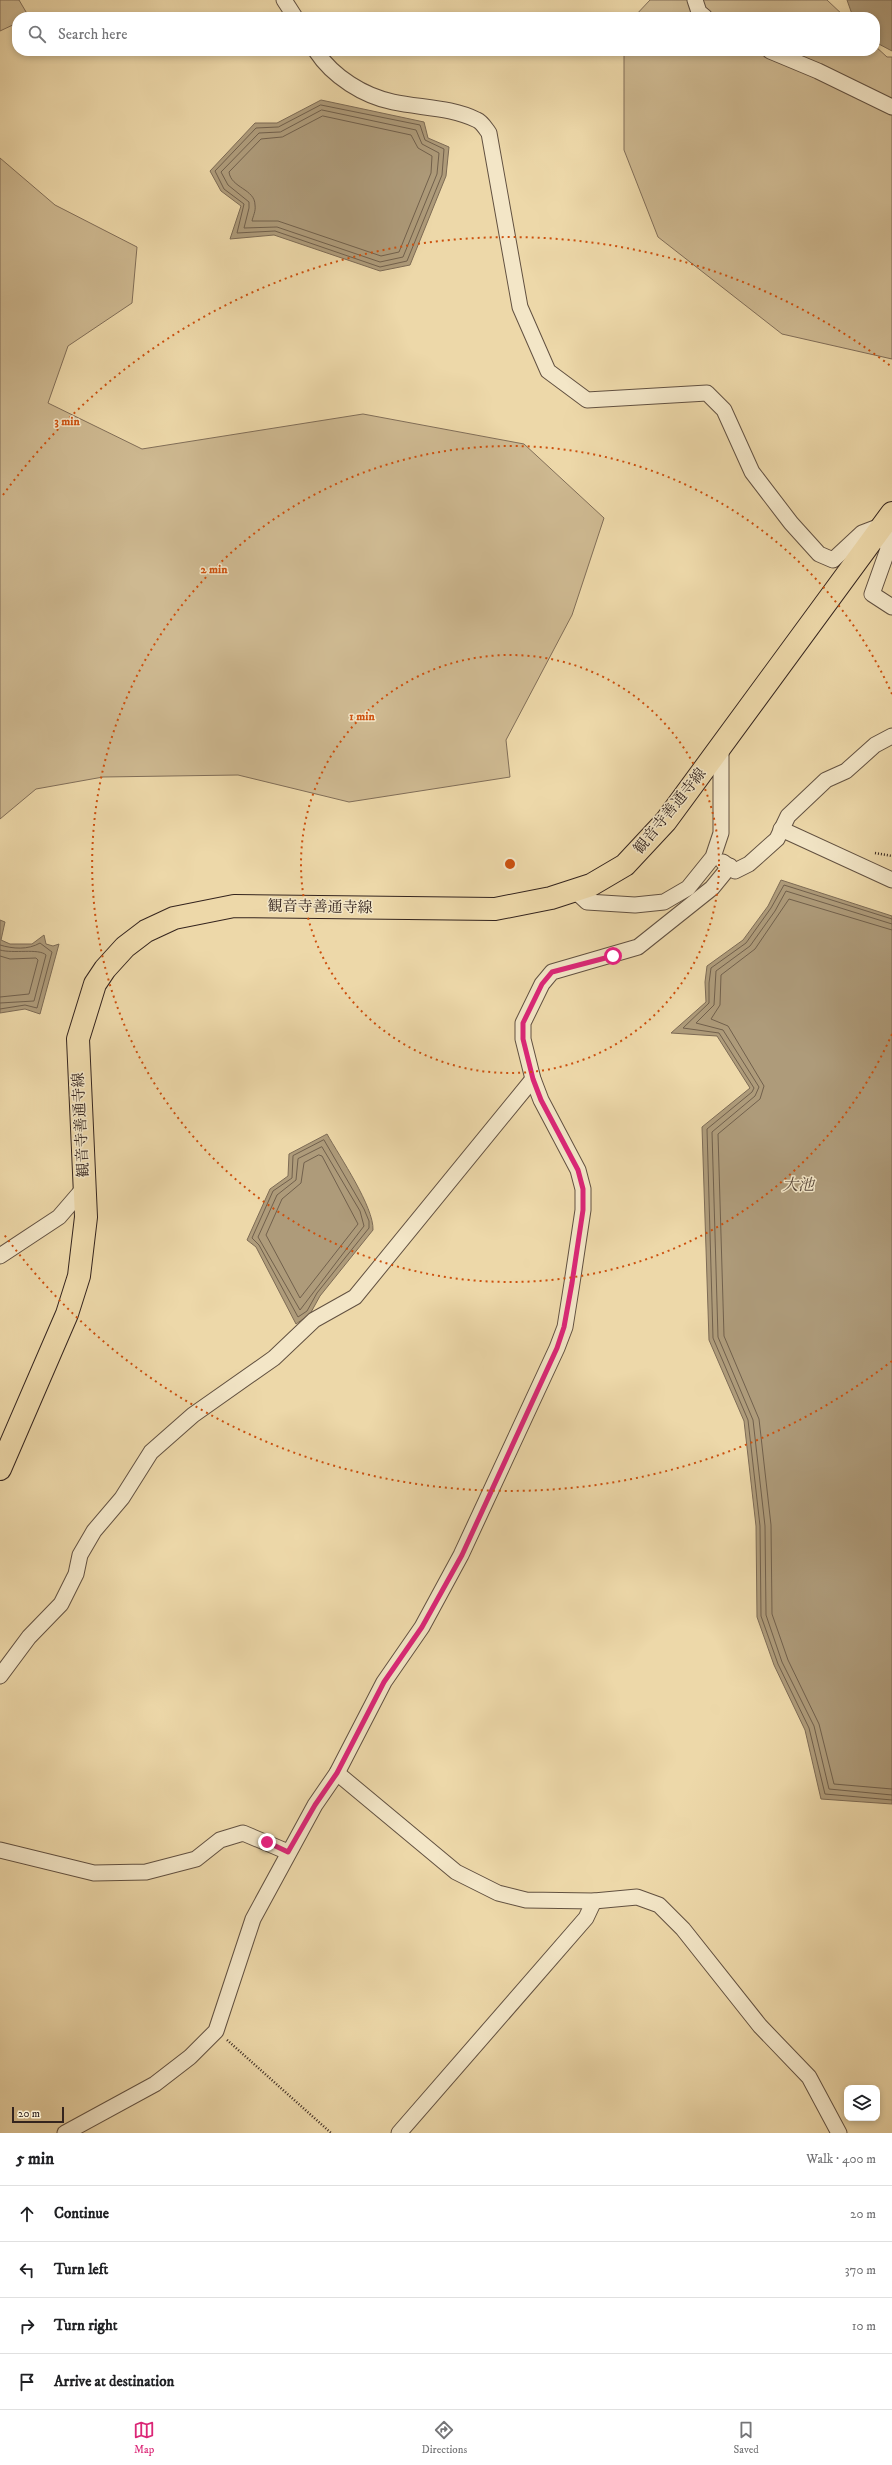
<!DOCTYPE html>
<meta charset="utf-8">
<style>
body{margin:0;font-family:"IM FELL DW Pica","Noto Serif JP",serif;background:#f6f6f6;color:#202124}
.controls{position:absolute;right:12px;bottom:12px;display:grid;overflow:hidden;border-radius:8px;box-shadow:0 2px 6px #0003}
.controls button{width:36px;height:36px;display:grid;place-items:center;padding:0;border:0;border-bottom:1px solid #e0e0e0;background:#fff;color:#202124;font:20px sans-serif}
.scale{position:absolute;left:12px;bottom:10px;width:52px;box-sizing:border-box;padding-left:4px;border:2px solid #34241e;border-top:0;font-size:11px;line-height:14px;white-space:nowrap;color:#34241e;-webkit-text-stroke:3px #f3e6c7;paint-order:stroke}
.stop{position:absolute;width:12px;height:12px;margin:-9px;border:3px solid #db2777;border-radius:50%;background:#fff}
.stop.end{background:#db2777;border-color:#fff;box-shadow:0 1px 4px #0008}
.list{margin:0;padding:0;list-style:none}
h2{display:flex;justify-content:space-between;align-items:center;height:52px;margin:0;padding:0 16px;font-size:17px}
h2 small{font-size:13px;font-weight:400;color:#757577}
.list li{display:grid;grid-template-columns:26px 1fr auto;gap:12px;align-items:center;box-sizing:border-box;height:56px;padding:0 16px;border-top:1px solid #e0e0e0}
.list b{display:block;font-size:15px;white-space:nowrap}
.list em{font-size:13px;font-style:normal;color:#757577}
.icon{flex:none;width:22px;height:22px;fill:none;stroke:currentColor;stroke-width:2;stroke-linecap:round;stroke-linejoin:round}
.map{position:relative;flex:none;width:892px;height:2133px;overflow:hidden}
.search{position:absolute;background:#fff;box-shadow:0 2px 6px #0003;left:12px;right:12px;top:12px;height:44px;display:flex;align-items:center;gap:10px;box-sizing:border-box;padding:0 14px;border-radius:16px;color:#757577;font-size:15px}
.sheet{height:276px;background:#fff}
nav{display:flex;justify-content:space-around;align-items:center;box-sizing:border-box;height:56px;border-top:1px solid #e0e0e0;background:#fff;font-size:11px;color:#757577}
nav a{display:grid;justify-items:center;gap:2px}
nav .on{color:#db2777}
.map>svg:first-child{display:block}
.green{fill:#ceb991;stroke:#816e58}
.water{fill:#ae9b7a;stroke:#7d6b55}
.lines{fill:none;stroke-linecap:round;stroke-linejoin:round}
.shore{stroke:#71604c;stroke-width:1}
.street-casing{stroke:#625141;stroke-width:17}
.primary-casing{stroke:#34241e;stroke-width:24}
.path{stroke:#34241e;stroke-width:2.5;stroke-dasharray:1 2;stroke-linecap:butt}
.street{stroke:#f3e6c7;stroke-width:15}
.primary{stroke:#edd8a9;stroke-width:22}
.route{stroke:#db2777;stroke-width:5}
.ring{fill:none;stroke:#cd510f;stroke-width:2;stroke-dasharray:2 4}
.labels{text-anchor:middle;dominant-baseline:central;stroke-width:3;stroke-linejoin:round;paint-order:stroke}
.street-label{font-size:15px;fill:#34241e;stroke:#f3e6c7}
.water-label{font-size:16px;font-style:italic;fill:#59483a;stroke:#f3e6c7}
.centre{fill:#cd510f;stroke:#f3e6c7;stroke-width:2}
.ring-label{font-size:12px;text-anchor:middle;font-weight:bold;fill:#cd510f;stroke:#f3e6c7;stroke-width:3;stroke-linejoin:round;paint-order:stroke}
</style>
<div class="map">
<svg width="892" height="2133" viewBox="0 0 892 2133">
<rect width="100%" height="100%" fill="#edd8a9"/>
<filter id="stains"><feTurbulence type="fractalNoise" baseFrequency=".005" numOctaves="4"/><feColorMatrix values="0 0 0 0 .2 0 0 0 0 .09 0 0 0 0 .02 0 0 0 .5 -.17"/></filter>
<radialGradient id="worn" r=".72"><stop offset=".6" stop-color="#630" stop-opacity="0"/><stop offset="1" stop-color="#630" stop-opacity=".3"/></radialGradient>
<!-- green -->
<g class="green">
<polygon points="0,0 19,0 29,17 17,17 17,23 0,31"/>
<polygon points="650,0 827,0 845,17 634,17"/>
<polygon points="875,46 887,57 892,57 892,359 782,334 658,237 624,150 624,51 875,51"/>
<polygon points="0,158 55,205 137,247 132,303 68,346 48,403 142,449 363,414 524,444 604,518 572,615 506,740 510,777 349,802 238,775 103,777 36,789 0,819"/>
</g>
<!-- water -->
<g class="water">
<polygon points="847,0 892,0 892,51 875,42 875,17 853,17"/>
<polygon points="321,100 424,122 428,138 449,147 446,176 410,265 380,271 274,235 230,239 241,206 221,191 210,171 255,123 277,123"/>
<polygon points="781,880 892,916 892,1804 821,1799 805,1730 774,1665 757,1617 756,1526 744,1421 709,1340 702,1127 750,1088 717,1036 671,1033 706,1002 705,982 707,966 743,940 768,906"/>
<polygon points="0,920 5,922 1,940 10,944 32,944 44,935 46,944 53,946 59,944 40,1014 25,1009 0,1013"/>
<path d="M327,1134C340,1157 374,1207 373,1230L320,1296L310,1314L296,1324L256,1247L247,1240L270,1189L288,1176L289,1154Z"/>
</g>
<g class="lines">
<!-- shore -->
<g class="shore">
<polygon points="321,105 420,125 425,140 444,149 442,175 407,261 380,267 275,231 237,233 244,204 224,189 215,171 256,128 278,127"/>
<polygon points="322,110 416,130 422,144 439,153 437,174 403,257 380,262 277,227 244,228 249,208 249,202 228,185 221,172 259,133 280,132"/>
<path d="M323,116L411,135L418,148L432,156L431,173L399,252L381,256L278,221H252C253,216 256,211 255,205C255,189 231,188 229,172L261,139L282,137Z"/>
<polyline points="892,919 784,885 771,908 746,943 711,968 709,983 709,1003 683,1028 719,1033 754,1088 752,1092 707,1129 713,1338 748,1420 760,1526 761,1616 778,1664 809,1728 825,1794 892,1800"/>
<polyline points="892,924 786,891 775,911 750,946 716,971 714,1005 696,1023 723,1030 759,1087 755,1096 712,1132 718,1337 753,1420 765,1526 766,1615 782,1662 814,1726 829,1789 892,1795"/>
<polyline points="892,930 789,899 755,949 721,975 720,1005 711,1019 728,1026 764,1086 760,1099 718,1134 724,1336 759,1419 771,1525 772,1614 788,1660 819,1724 834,1784 892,1789"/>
<path d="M0,945C13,949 28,950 40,943L52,952L37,1008L25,1005L0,1009"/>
<path d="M0,950C13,954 39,948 46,955L34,1001L0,1003"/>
<polyline points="0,956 10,959 36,958 38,960 29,994 0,997"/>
<polygon points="324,1140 364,1209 369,1221 369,1228 317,1293 307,1311 298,1317 259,1245 252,1238 273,1191 292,1178 293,1156"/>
<polygon points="322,1147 360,1211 364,1226 300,1310 258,1237 277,1195 296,1180 298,1159"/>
<polygon points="319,1155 322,1156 358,1224 300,1298 266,1235 282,1199 301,1183 304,1163"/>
</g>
<defs>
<g id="street">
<polyline points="284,0 295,17"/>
<polyline points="695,0 699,12 705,17"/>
<path d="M316,51C333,77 364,96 393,102C421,108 451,107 477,120C482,122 486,129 489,133L520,307L548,371L587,400L707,393L724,410L752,472L791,523L819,554L833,560L862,533L883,525L888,549L872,594L892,607"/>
<polyline points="770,51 818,71 892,107"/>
<polyline points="781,829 892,880"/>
<polyline points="723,862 735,871 749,864 777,839 788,816 826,780 846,771 875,745 892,736"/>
<polyline points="574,890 587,902 635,905 664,902 688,888 713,857 721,833 721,747"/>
<polyline points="0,1256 59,1217 84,1188"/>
<polyline points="0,1676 29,1637 61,1604 76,1574 80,1555 94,1531 122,1498 151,1452 193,1415 274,1358 314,1320 355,1297 533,1079"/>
<polyline points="337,1773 456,1872 498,1893 526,1900 594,1901 637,1897 659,1905 683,1929 760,2026 809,2077 839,2133"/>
<polyline points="0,1850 94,1873 146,1872 196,1859 220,1840 243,1833 288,1852"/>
<polyline points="65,2133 155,2084 190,2057 216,2031 253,1919 315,1805 337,1773 384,1682 422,1627 461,1555 557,1348 565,1327 572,1283 583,1210 583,1189 578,1170 541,1100 533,1079 523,1039 523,1023 542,984 552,972 638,947 712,888 730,866"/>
<polyline points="399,2133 586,1918 594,1901"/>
</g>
<polyline id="primary" points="0,1469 67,1314 79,1276 86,1217 78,1039 95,984 105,969 125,947 146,931 174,918 234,906 495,909 551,898 591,885 625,865 666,821 892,513"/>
</defs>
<!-- street casing -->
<use href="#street" class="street-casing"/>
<!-- primary casing -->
<use href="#primary" class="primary-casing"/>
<!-- path -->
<g class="path">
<polyline points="875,853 892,856"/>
<polyline points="227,2040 331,2133"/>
</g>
<!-- street -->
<use href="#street" class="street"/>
<!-- primary -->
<use href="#primary" class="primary"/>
</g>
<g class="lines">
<!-- route -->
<polyline class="route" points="267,1842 288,1852 315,1805 337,1773 384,1682 422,1627 462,1555 557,1348 564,1327 572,1283 583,1210 583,1189 578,1170 541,1100 533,1079 523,1039 523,1023 542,984 552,972 613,956"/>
</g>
<!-- distance rings -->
<g class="ring">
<circle cx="510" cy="864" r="209"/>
<path d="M892 1034A418 418 0 1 1 892 694"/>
<path d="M892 1361A627 627 0 0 1 3 1233M3 495A627 627 0 0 1 892 367"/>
</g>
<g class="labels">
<!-- street labels -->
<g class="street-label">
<text transform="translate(670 811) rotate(-51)">観音寺善通寺線</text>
<text transform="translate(320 907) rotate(1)">観音寺善通寺線</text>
<text transform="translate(81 1125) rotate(-93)">観音寺善通寺線</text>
</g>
<!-- water labels -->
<g class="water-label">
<text x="798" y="1185">大池</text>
</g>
</g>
<circle cx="510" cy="864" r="6" class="centre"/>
<g class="ring-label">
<text x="67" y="425">3 min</text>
<text x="214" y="573">2 min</text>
<text x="362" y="720">1 min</text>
</g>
<rect width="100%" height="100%" filter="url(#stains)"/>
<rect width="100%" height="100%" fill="url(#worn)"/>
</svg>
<div class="controls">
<button><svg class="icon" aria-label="layers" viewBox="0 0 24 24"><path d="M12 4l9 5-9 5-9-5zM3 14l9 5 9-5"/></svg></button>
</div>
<div class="scale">20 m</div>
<div class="stop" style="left:613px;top:956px"></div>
<div class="stop end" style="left:267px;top:1842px"></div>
<div class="search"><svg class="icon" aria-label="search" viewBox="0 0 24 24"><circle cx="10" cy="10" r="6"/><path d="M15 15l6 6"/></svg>Search here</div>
</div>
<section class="sheet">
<h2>5 min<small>Walk · 400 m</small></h2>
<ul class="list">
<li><svg class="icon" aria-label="ahead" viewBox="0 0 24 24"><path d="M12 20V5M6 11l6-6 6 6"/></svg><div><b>Continue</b></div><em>20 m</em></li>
<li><svg class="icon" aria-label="left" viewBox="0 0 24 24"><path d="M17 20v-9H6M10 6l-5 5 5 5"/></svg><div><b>Turn left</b></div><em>370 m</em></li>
<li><svg class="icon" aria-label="right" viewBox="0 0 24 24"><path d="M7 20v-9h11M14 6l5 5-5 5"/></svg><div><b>Turn right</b></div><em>10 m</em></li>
<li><svg class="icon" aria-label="arrive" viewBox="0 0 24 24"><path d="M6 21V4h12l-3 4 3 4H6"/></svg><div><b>Arrive at destination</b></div></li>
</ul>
</section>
<nav>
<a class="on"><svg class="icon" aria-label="map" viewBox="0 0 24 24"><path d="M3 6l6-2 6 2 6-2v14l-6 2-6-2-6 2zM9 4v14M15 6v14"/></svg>Map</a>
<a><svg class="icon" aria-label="directions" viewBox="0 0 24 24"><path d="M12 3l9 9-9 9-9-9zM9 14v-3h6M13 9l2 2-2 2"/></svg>Directions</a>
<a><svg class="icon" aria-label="saved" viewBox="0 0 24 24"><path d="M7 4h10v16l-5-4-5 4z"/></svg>Saved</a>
</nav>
